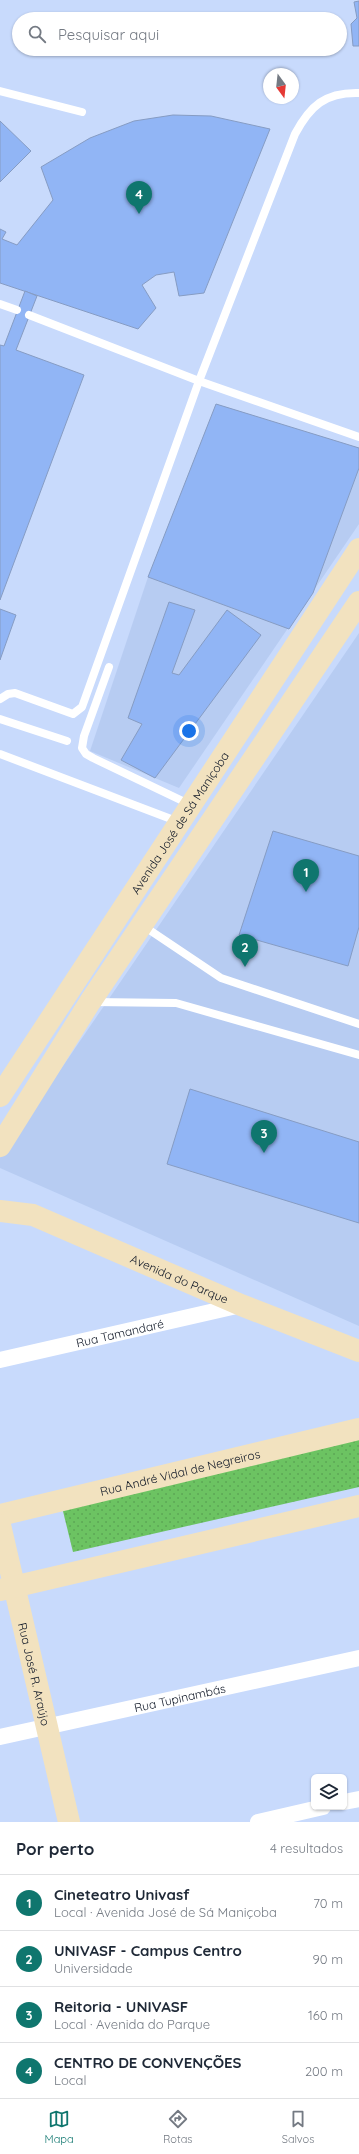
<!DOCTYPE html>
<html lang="pt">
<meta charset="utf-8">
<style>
body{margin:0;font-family:Quicksand,sans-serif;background:#f6f6f7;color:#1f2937}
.controls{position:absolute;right:12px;bottom:12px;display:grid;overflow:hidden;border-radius:6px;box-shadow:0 1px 3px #0004}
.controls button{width:36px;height:36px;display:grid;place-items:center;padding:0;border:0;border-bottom:1px solid #e0e1e3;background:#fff;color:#1f2937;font:20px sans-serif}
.compass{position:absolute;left:263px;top:68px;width:36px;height:36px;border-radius:50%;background:#fff;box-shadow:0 1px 3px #0004;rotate:165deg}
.you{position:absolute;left:189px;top:731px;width:14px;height:14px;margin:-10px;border:3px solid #fff;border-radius:50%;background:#1a73e8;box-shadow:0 0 0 6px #1a73e833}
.badge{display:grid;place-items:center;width:26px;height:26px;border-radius:50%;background:#0f766e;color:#fff;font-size:13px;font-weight:700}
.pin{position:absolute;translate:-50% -33px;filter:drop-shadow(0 1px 2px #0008)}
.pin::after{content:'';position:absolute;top:21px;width:14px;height:12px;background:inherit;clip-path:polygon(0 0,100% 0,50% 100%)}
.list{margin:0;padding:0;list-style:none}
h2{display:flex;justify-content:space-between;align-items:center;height:52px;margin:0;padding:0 16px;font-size:17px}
h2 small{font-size:13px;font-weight:400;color:#747a83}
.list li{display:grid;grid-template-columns:26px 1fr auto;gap:12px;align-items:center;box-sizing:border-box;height:56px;padding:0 16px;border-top:1px solid #e0e1e3}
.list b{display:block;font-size:15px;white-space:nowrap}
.list p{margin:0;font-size:13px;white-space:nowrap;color:#747a83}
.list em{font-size:13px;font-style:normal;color:#747a83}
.icon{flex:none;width:22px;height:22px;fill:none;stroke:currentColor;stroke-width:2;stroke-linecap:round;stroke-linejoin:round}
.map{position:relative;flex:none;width:359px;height:1822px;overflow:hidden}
.search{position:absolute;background:#fff;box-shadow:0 1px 3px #0004;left:12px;right:12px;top:12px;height:44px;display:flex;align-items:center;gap:10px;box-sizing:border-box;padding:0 14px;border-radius:22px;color:#747a83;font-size:15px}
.sheet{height:276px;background:#fff}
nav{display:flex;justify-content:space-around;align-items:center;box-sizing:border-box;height:56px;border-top:1px solid #e0e1e3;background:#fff;font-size:11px;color:#747a83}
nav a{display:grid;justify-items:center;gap:2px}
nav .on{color:#0f766e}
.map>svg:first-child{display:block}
.built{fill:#b7ccf2}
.park{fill:url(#park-dots)}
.building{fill:#91b5f5;stroke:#869cc3}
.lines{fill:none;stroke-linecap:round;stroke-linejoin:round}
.lane{stroke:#fff;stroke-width:8}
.street{stroke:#fff;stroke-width:16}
.secondary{stroke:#f2e2bf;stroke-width:22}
.labels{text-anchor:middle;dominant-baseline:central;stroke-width:3;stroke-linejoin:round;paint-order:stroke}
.street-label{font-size:12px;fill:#0f1726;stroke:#dee7f8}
</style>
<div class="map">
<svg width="359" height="1822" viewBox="0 0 359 1822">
<defs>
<pattern id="park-dots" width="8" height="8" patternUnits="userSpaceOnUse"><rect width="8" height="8" fill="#6cc362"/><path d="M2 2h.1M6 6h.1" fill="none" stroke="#5ca755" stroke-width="1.8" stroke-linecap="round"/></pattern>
</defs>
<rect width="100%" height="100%" fill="#c8dafc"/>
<!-- built -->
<g class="built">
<polygon points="216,404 359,448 359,524 179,788 90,751 148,577"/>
<polygon points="359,633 359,1326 0,1168 0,1158"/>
</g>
<!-- park -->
<polygon class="park" points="359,1433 359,1487 73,1552 60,1499"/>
<!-- building -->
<g class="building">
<polygon points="359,1 359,46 353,46 351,24 357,18 354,2"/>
<polygon points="173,115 211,116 270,129 204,293 179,296 174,272 156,275 142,285 156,308 138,329 0,283 0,229 6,232 2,239 17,245 53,200 41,167 90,138 134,121"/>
<polygon points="0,121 31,151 0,182"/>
<polygon points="25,291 37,296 16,350 84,375 0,600 0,345 4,346"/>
<polygon points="216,404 359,448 359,468 313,593 289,629 148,577"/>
<polygon points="169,602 195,610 172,673 179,675 227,610 261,635 155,778 121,760 142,724 128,718"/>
<polygon points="0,609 16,615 0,660"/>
<polygon points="273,831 359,856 359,927 348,966 239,935"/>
<polygon points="190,1089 359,1142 359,1223 167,1164"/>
</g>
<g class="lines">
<!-- lane -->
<g class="lane">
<polyline points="0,91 82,112"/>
<polyline points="0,304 17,310"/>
<polyline points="29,315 199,381 359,437"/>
<polyline points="109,667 84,736 82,748 86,754 93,758 191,805"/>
<path d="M0,699L8,694L15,693L73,714L82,707L199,381L295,134C310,106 325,92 359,93"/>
<polyline points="0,719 67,741"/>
<polyline points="0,754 179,822"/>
<polyline points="142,925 221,978 359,1024"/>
<polyline points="93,1002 176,1003 359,1055"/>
</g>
<!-- street -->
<g class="street">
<path id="s1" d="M0,1360L241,1305"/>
<path id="s2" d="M0,1737L359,1658"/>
<polyline points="344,1802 359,1799"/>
<polyline points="258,1822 323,1807"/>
</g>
<!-- secondary -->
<g class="secondary">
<path id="s3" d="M0,1096L359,549"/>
<polyline points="0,1146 90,1002 359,602"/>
<path id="s4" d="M0,1211L33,1215L241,1305L359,1351"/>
<path id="s5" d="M0,1515L359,1429"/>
<path id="s6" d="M0,1525L69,1822"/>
<polyline points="0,1590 359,1506"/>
</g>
</g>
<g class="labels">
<!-- street labels -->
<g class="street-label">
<text stroke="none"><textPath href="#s3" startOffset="327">Avenida José de Sá Maniçoba</textPath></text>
<text stroke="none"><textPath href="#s4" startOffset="193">Avenida do Parque</textPath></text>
<text stroke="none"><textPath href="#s1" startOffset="123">Rua Tamandaré</textPath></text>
<text stroke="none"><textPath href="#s5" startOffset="185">Rua André Vidal de Negreiros</textPath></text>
<text stroke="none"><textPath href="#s6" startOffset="153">Rua José R. Araújo</textPath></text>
<text stroke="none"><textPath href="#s2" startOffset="184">Rua Tupinambás</textPath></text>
</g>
</g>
</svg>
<div class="controls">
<button><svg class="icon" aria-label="layers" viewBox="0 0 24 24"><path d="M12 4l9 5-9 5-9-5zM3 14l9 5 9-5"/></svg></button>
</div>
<svg class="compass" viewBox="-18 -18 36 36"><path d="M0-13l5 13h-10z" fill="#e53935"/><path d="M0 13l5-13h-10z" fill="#747a83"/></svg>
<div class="you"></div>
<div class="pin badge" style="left:306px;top:892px">1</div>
<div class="pin badge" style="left:245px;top:967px">2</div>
<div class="pin badge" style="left:264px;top:1153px">3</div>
<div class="pin badge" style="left:139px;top:214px">4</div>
<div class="search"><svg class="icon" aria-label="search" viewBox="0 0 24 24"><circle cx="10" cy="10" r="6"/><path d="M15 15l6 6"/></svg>Pesquisar aqui</div>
</div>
<section class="sheet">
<h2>Por perto<small>4 resultados</small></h2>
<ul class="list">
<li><span class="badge">1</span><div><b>Cineteatro Univasf</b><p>Local · Avenida José de Sá Maniçoba</p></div><em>70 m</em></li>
<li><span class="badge">2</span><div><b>UNIVASF - Campus Centro</b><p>Universidade</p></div><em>90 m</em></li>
<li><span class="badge">3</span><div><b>Reitoria - UNIVASF</b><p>Local · Avenida do Parque</p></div><em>160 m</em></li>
<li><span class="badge">4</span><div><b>CENTRO DE CONVENÇÕES</b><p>Local</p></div><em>200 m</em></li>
</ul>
</section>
<nav>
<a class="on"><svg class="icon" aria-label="map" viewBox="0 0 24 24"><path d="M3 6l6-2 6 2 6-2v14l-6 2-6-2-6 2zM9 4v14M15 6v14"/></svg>Mapa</a>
<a><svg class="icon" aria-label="directions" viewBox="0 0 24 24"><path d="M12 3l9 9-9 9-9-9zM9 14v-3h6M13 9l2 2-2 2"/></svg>Rotas</a>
<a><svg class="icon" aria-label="saved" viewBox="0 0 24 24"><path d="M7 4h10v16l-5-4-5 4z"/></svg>Salvos</a>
</nav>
